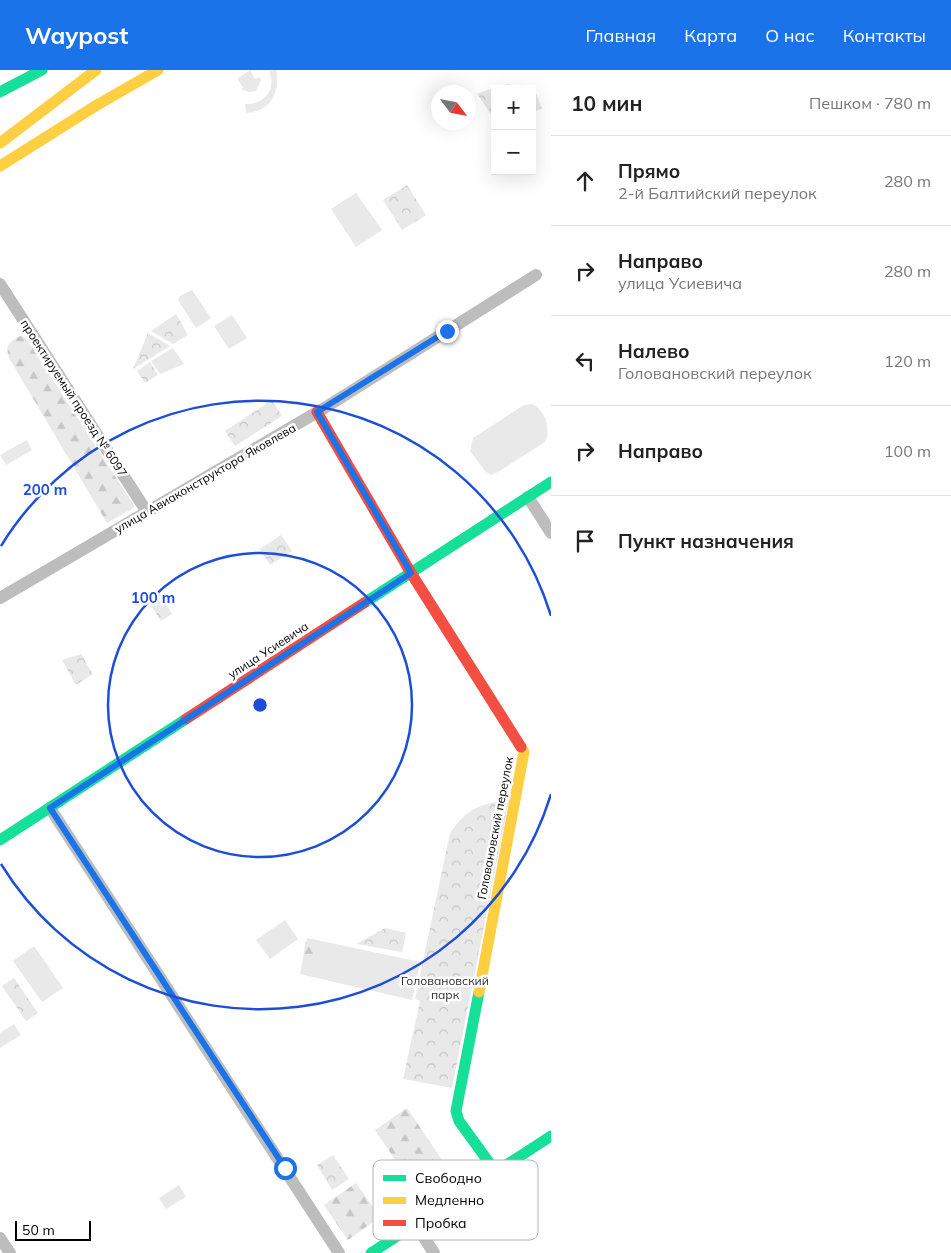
<!DOCTYPE html>
<html lang="ru">
<meta charset="utf-8">
<style>
body{margin:0;font-family:Mulish,sans-serif;background:#f2f2f2;color:#222}
.controls{position:absolute;right:15px;top:15px;display:grid;overflow:hidden;border-radius:0px;box-shadow:0 5px 20px #0002}
.controls button{width:45px;height:45px;display:grid;place-items:center;padding:0;border:0;border-bottom:1px solid #e0e0e0;background:#fff;color:#222;font:25px sans-serif}
.compass{position:absolute;left:431px;top:15px;width:45px;height:45px;border-radius:50%;background:#fff;box-shadow:0 5px 20px #0002;rotate:122deg}
.scale{position:absolute;left:15px;bottom:12px;width:76px;box-sizing:border-box;padding-left:5px;border:2px solid #000;border-top:0;font-size:14px;line-height:18px;white-space:nowrap;color:#000;-webkit-text-stroke:4px #fff;paint-order:stroke}
.stop{position:absolute;width:15px;height:15px;margin:-11px;border:4px solid #1a73e8;border-radius:50%;background:#fff}
.stop.end{background:#1a73e8;border-color:#fff;box-shadow:0 1px 5px #0008}
.list{margin:0;padding:0;list-style:none}
h2{display:flex;justify-content:space-between;align-items:center;height:65px;margin:0;padding:0 20px;font-size:21px}
h2 small{font-size:16px;font-weight:400;color:#767676}
.list li{display:grid;grid-template-columns:32px 1fr auto;gap:15px;align-items:center;box-sizing:border-box;height:90px;padding:0 20px;border-top:1px solid #e0e0e0}
.list b{display:block;font-size:19px;white-space:nowrap}
.list p{margin:0;font-size:16px;white-space:nowrap;color:#767676}
.list em{font-size:16px;font-style:normal;color:#767676}
.icon{flex:none;width:28px;height:28px;fill:none;stroke:currentColor;stroke-width:2;stroke-linecap:round;stroke-linejoin:round}
.map{position:relative;flex:none;width:551px;height:1183px;overflow:hidden}
header{display:flex;align-items:center;gap:30px;box-sizing:border-box;height:70px;padding:0 25px;background:#1a73e8;color:#fff}
header strong{font-size:24px}
nav{display:flex;gap:28px;margin-inline-start:auto;font-size:18px}
main{display:flex}
aside{flex:1;background:#fff}
.map>svg:first-child{display:block}
.grass{fill:#e9e9e9}
.forest{fill:url(#forest-firs)}
.park{fill:url(#park-crowns)}
.lines{fill:none;stroke-linecap:round;stroke-linejoin:round}
.street{stroke:#bdbdbd;stroke-width:12}
.fast{stroke:#16e098;stroke-width:11}
.slow{stroke:#ffcf43;stroke-width:11}
.jam{stroke:#f24e42;stroke-width:11}
.route{stroke:#1a73e8;stroke-width:6}
.ring{fill:none;stroke:#1d4ed8;stroke-width:2.5}
.labels{text-anchor:middle;dominant-baseline:central;stroke-width:5;stroke-linejoin:round;paint-order:stroke}
.street-label{font-size:12px;fill:#000;stroke:#fff}
.park-label{font-size:12px;fill:#2e2e2e;stroke:#fff}
.key{fill:#fff;stroke:#b2b2b2;stroke-width:1}
.key-label{font-size:14px;fill:#000}
.centre{fill:#1d4ed8;stroke:#fff;stroke-width:2.5}
.ring-label{font-size:15px;text-anchor:middle;font-weight:bold;fill:#1d4ed8;stroke:#fff;stroke-width:5;stroke-linejoin:round;paint-order:stroke}
</style>
<header>
<strong>Waypost</strong>
<nav><a>Главная</a><a>Карта</a><a>О нас</a><a>Контакты</a></nav>
</header>
<main>
<div class="map">
<svg width="551" height="1183" viewBox="0 0 551 1183">
<defs>
<pattern id="forest-firs" width="22" height="20" patternUnits="userSpaceOnUse" patternTransform="scale(1.25)"><rect width="22" height="20" fill="#e9e9e9"/><path d="M5 1l3.5 6h-7zM16 11l3.5 6h-7z" fill="#c6c6c6"/></pattern>
<pattern id="park-crowns" width="20" height="18" patternUnits="userSpaceOnUse" patternTransform="scale(1.25)"><rect width="20" height="18" fill="#e9e9e9"/><path d="M2 6a3 3 0 1 1 6 0M12 15a3 3 0 1 1 6 0" fill="none" stroke="#c6c6c6"/></pattern>
</defs>
<rect width="100%" height="100%" fill="#fff"/>
<!-- grass -->
<g class="grass">
<polygon points="250,0 255,9 259,7 261,10 256,21 249,22 241,19 243,17 237,9"/>
<path d="M276,0C281,22 270,42 246,43L245,34C265,35 277,19 269,1Z"/>
<polygon points="356,123 382,160 356,177 331,139"/>
<polygon points="192,220 211,248 196,258 178,230 180,226"/>
<polygon points="232,245 247,268 229,279 214,256"/>
<polygon points="173,278 184,294 160,304 151,291"/>
<path d="M532,334C546,340 551,360 545,372L498,402L491,405L485,401L470,381L473,368L524,335Z"/>
<polygon points="27,370 32,380 6,395 0,385"/>
<polygon points="285,850 298,869 270,889 256,870"/>
<polygon points="307,868 420,892 412,930 300,904"/>
<polygon points="34,876 63,918 42,932 13,891"/>
<polygon points="14,954 21,965 0,978 0,963"/>
<polygon points="179,1115 186,1127 166,1139 159,1128"/>
</g>
<!-- forest -->
<g class="forest">
<path d="M20,266L25,267L31,276L135,437L107,453L9,288C5,275 9,272 20,266Z"/>
<polygon points="309,869 317,870 320,875 316,884 318,897 308,900 303,897 305,872"/>
<polygon points="407,1038 449,1100 417,1122 375,1060"/>
<polygon points="356,1113 380,1147 348,1170 324,1135"/>
</g>
<!-- park -->
<g class="park">
<polygon points="508,14 519,18 533,16 542,38 532,44 532,19 495,19 495,50 477,24 481,22"/>
<polygon points="407,115 426,145 402,160 383,130"/>
<polygon points="176,244 188,265 173,274 151,261"/>
<polygon points="148,263 170,276 133,299"/>
<polygon points="150,292 158,305 145,313 137,301"/>
<polygon points="272,330 282,346 235,376 225,361"/>
<polygon points="281,465 292,481 270,495 260,479"/>
<polygon points="159,523 172,544 161,551 148,531"/>
<polygon points="81,584 93,604 76,615 62,590"/>
<path d="M509,730L452,1018L403,1009L420,931L415,929L450,763C468,738 479,734 509,730Z"/>
<polygon points="385,858 406,863 402,882 356,874"/>
<polygon points="14,908 38,943 26,951 2,916"/>
<polygon points="333,1085 349,1109 332,1120 317,1095"/>
</g>
<g class="lines">
<!-- street -->
<g class="street">
<polyline points="0,214 147,442"/>
<polyline points="528,427 551,463"/>
<polyline points="0,528 326,337 536,205"/>
<polyline points="50,738 339,1183"/>
<polyline points="415,1154 434,1183"/>
<polyline points="0,1168 10,1183"/>
</g>
<!-- fast -->
<g class="fast">
<polyline points="0,22 42,0"/>
<polyline points="364,533 551,412"/>
<polyline points="0,770 186,649"/>
<polyline points="479,922 456,1041 459,1051 496,1102"/>
<polyline points="371,1183 551,1066"/>
</g>
<!-- slow -->
<g class="slow">
<polyline points="0,73 96,0"/>
<polyline points="0,96 97,35 158,0"/>
<polyline points="479,922 524,682 521,677"/>
</g>
<!-- jam -->
<g class="jam">
<polyline points="317,342 411,503 521,677"/>
<polyline points="186,649 364,533"/>
</g>
</g>
<g class="lines">
<!-- route -->
<polyline class="route" points="285,1098 50,738 411,503 317,342 447,261"/>
</g>
<!-- distance rings -->
<g class="ring">
<circle cx="260" cy="635" r="152"/>
<path d="M551 724A304 304 0 0 1 1 794M1 476A304 304 0 0 1 551 546"/>
</g>
<g class="labels">
<!-- street labels -->
<g class="street-label">
<text transform="translate(74 328) rotate(57)">проектируемый проезд № 6097</text>
<text transform="translate(205 408) rotate(-30)">улица Авиаконструктора Яковлева</text>
<text transform="translate(268 580) rotate(-33)">улица Усиевича</text>
<text transform="translate(495 758) rotate(-79)">Головановский переулок</text>
</g>
<!-- park labels -->
<g class="park-label">
<text x="445" y="910">Головановский<tspan x="445" dy="14">парк</tspan></text>
</g>
</g>
<!-- legend -->
<rect x="373" y="1090" width="165" height="80" rx="8" class="key"/>
<rect x="383" y="1105" width="23" height="6" fill="#16e098"/>
<rect x="383" y="1127" width="23" height="7" fill="#ffcf43"/>
<rect x="383" y="1150" width="23" height="6" fill="#f24e42"/>
<g class="key-label">
<text x="415" y="1113">Свободно</text>
<text x="415" y="1135">Медленно</text>
<text x="415" y="1158">Пробка</text>
</g>
<circle cx="260" cy="635" r="8" class="centre"/>
<g class="ring-label">
<text x="45" y="425">200 m</text>
<text x="153" y="533">100 m</text>
</g>
</svg>
<div class="controls">
<button>+</button>
<button>−</button>
</div>
<svg class="compass" viewBox="-18 -18 36 36"><path d="M0-13l5 13h-10z" fill="#e53935"/><path d="M0 13l5-13h-10z" fill="#767676"/></svg>
<div class="scale">50 m</div>
<div class="stop" style="left:285px;top:1098px"></div>
<div class="stop end" style="left:447px;top:261px"></div>
</div>
<aside>
<h2>10 мин<small>Пешком · 780 m</small></h2>
<ul class="list">
<li><svg class="icon" aria-label="ahead" viewBox="0 0 24 24"><path d="M12 20V5M6 11l6-6 6 6"/></svg><div><b>Прямо</b><p>2-й Балтийский переулок</p></div><em>280 m</em></li>
<li><svg class="icon" aria-label="right" viewBox="0 0 24 24"><path d="M7 20v-9h11M14 6l5 5-5 5"/></svg><div><b>Направо</b><p>улица Усиевича</p></div><em>280 m</em></li>
<li><svg class="icon" aria-label="left" viewBox="0 0 24 24"><path d="M17 20v-9H6M10 6l-5 5 5 5"/></svg><div><b>Налево</b><p>Головановский переулок</p></div><em>120 m</em></li>
<li><svg class="icon" aria-label="right" viewBox="0 0 24 24"><path d="M7 20v-9h11M14 6l5 5-5 5"/></svg><div><b>Направо</b></div><em>100 m</em></li>
<li><svg class="icon" aria-label="arrive" viewBox="0 0 24 24"><path d="M6 21V4h12l-3 4 3 4H6"/></svg><div><b>Пункт назначения</b></div></li>
</ul>
</aside>
</main>
